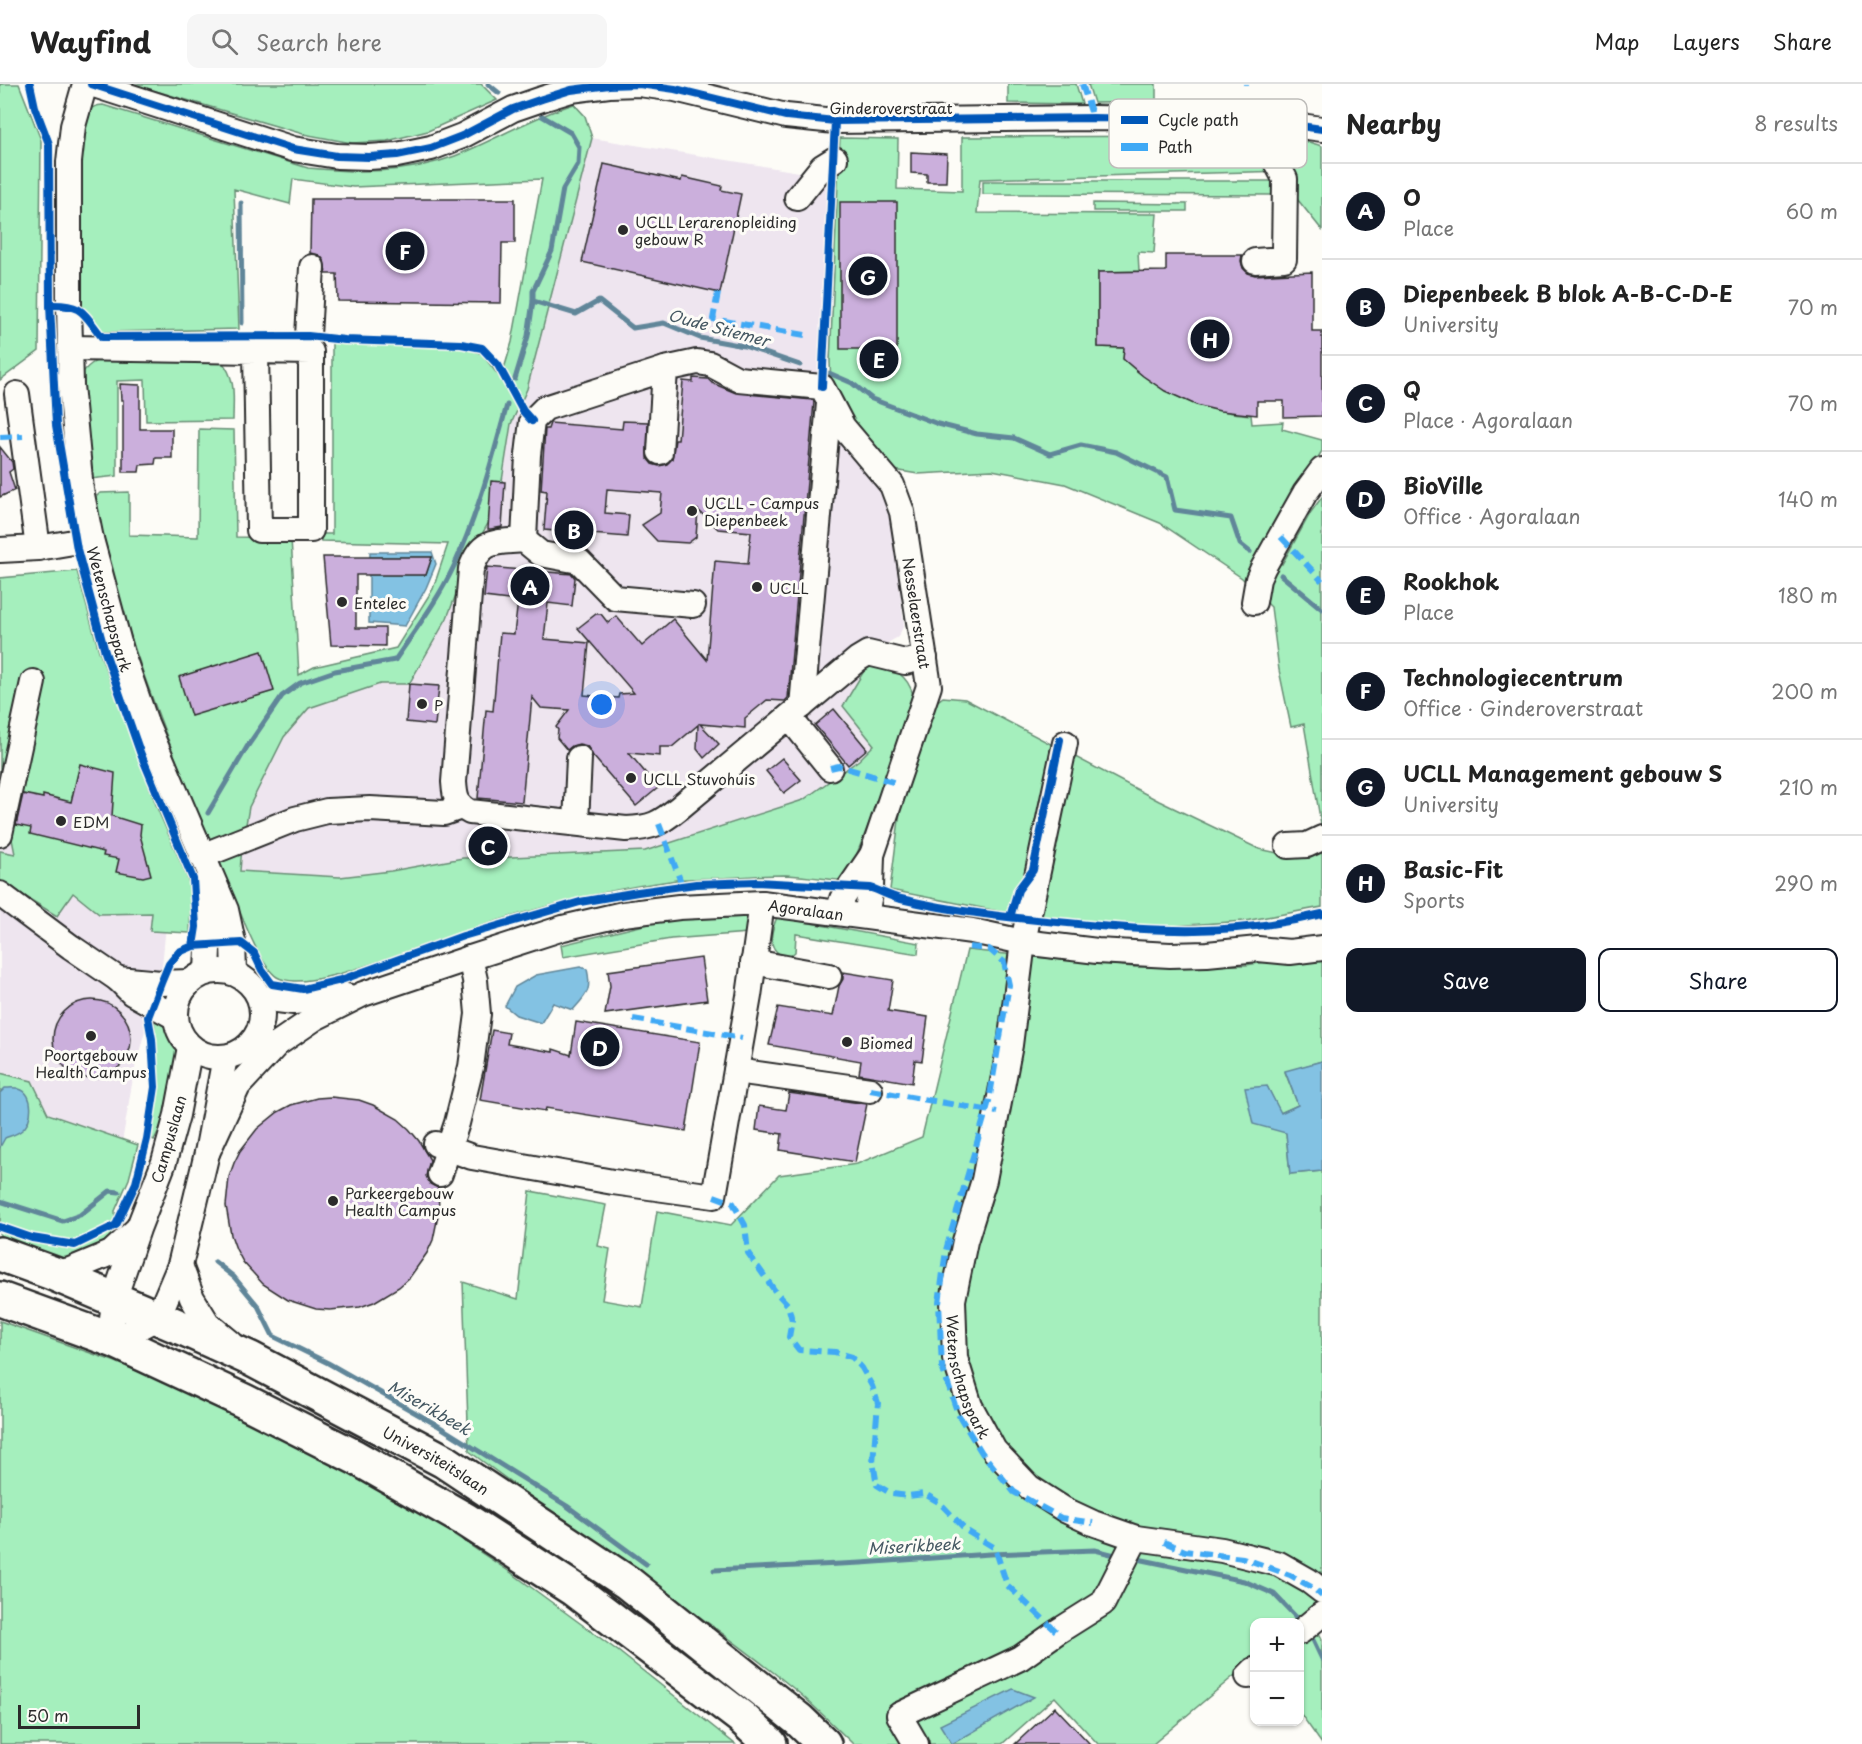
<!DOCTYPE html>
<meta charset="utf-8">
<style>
body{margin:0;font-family:"Playpen Sans",sans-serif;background:#f6f6f6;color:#222}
.controls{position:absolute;right:18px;bottom:18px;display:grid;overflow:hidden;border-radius:12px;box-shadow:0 2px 4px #0004}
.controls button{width:54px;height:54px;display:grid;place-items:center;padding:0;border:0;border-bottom:2px solid #e0e0e0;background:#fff;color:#222;font:30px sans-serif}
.scale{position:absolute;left:18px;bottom:15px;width:122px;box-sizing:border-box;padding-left:6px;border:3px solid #2b2b2b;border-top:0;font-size:16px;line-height:21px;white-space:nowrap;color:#2b2b2b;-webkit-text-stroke:4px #fdfcf7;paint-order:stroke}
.you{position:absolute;left:602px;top:621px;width:21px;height:21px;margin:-15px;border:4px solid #fff;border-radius:50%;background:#1a73e8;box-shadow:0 0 0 9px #1a73e833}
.badge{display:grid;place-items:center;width:39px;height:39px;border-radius:50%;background:#111827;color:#fff;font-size:20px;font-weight:700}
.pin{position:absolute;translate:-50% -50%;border:3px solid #fff;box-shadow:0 2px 6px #0006}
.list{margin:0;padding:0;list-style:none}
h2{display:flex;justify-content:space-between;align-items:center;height:78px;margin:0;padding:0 24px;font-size:26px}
h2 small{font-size:20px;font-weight:400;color:#767676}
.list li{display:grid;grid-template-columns:39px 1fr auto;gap:18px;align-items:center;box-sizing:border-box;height:96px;padding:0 24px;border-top:2px solid #e0e0e0}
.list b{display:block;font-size:22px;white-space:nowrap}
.list p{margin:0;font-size:20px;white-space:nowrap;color:#767676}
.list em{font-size:20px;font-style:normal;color:#767676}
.actions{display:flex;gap:12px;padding:18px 24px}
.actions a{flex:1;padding:14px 0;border:2px solid #111827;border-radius:12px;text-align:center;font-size:21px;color:#111827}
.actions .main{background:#111827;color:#fff}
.icon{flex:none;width:33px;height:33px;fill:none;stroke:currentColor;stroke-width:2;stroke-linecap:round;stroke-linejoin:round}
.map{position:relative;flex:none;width:1322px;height:1660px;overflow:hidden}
header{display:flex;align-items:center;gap:36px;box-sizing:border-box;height:84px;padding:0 30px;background:#fff;border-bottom:2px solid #e0e0e0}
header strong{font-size:28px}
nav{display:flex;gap:33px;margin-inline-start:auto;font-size:21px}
.search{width:420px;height:54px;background:#f6f6f6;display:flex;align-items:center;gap:15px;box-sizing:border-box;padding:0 21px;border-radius:12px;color:#767676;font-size:22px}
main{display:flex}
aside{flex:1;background:#fff}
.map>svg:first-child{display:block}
.built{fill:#eee5ef}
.green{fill:#a5efbd;stroke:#688d74;stroke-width:1.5}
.water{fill:#83c2e3;stroke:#608699;stroke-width:1.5}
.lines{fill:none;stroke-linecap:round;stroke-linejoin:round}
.stream{stroke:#608699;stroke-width:5}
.building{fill:#cbafdc;stroke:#2b2b2b;stroke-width:1.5}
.minor-casing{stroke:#2b2b2b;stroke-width:28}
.highway-casing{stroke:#2b2b2b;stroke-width:38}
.minor{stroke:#fdfcf7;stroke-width:24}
.highway{stroke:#fdfcf7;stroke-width:33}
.quiet{stroke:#3fa9f5;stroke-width:6;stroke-dasharray:12 6;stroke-linecap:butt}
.cycleway-casing{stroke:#fdfcf7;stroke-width:11}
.cycleway{stroke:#0057b8;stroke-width:8}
.poi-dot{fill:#2b2b2b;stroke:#fdfcf7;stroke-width:2}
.labels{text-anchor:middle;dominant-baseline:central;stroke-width:6;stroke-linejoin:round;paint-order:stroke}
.street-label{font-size:15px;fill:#2b2b2b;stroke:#fdfcf7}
.poi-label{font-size:15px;fill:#2b2b2b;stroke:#fdfcf7;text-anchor:start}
.water-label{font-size:16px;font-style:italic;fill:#455862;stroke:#fdfcf7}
.key{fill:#fdfcf7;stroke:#bebdba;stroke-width:1.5}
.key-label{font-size:16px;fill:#2b2b2b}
</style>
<header>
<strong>Wayfind</strong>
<div class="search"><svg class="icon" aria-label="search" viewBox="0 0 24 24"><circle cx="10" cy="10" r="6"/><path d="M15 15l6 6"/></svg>Search here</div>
<nav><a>Map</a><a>Layers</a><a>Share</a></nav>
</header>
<main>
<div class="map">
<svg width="1322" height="1660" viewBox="0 0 1322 1660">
<rect width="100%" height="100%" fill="#fdfcf7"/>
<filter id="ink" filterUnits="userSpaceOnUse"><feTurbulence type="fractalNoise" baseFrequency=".0167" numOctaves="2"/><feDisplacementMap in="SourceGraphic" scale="12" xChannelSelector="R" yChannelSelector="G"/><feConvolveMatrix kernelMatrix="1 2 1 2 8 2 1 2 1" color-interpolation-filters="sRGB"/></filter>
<g filter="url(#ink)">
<!-- built -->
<g class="built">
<polygon points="592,54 915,107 830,278 819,274 818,291 883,408 891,432 904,541 898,553 884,561 843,622 874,661 859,676 803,716 645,767 492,774 463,774 391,787 340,793 240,787 249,723 284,653 308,624 380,600 409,600 474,464 498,422 511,340 527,305"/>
<polygon points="69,488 172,781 162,882 134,988 116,1094 0,1109 0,493"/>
</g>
<!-- green -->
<g class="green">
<polygon points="0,0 19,0 41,56 39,267 0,296"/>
<polygon points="132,0 481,0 497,16 428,47 387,57 352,59 303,50"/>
<polygon points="1008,0 1076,0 1082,20 1008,19"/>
<polygon points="1088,0 1156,0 1156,18 1094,19"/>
<path d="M574,20L585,32L592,54L527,305L511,340L498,422L474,464L447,534L409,600H380L309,624L284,653L249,723L242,763L240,787L340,793L391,787L463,774H492L645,767L803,716L859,676L874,661L843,622L871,575C898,588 910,590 916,622L846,797C826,795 806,792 786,791C764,791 742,793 720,794C703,795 686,794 670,797C588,808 508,832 430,859C400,869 304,910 277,893C260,882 241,830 233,811C177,683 123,553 93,416L100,409L129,408V451L198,453L199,345L234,346L236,453L291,454L299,591L314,583L396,564L433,505L448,460L321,457V450H332V259L460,261L482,270L501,295L512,258L542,95L353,103L293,95L290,120L234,105L239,245L103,248L78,218L80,42C86,29 88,22 103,21L308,84C358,89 407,90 455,72C495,56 532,33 574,20Z"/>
<path d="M1238,52L1309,58L1322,62V146L1298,116L1287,87L980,95L977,129L1157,130L1154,169L1138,168L1139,187L1098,188V263L1126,264L1123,275C1159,309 1202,328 1251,331L1252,340L1283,338L1282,345L1322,356V367L1263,463L1282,480L1311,428L1322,413V823L1245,837L1172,842L1120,841L1003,828L890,806L900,728L923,645L935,619L943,613L965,615L1159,717L1259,765L1282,770L1322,746L1304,640L1291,643L1279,586L1271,523L1242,494L1160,439L1065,400L992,386L918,390L894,386L849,333L831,299L830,278L840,54L898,55L897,105L962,107V53Z"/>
<polygon points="983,97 1274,97 1275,111 983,110"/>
<polygon points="1093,119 1187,120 1187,127 1093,127"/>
<path d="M107,273L221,277C237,294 233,315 233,336L146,337L145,296L117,297V392L90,395L80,293C87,281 94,277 107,273Z"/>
<polygon points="77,487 99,567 158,726 187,793 191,806 190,849 150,847 152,829 99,830 73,809 57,832 0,797 0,767 15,770 8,735 0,733 0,494"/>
<polygon points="747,833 748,849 671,855 563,873 561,861 665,836"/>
<path d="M777,833L919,859L918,870L796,850L795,868L788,874C766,867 770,850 777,833Z"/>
<path d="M967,866L1134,883L1246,881L1322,869V977L1285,988L1298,1021L1280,1029L1267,1002L1286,1049L1290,1090L1322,1087V1532L1316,1520L1295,1538H1254V1575L1153,1660H1098L1055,1613L1002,1660H853C833,1641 814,1621 793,1604C689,1520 575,1448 469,1367L463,1198L518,1215L530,1107L606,1121L598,1162L610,1165L602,1216L642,1223L657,1127L731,1141L779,1091L857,1080L922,1053Z"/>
<polygon points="154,932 165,938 177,961 180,973 165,1034 154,1056 150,1054 158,1001"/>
<path d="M0,989L32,997L48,1030L138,1061L129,1095L115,1127L116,1147C107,1158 96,1169 83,1173C64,1179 19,1162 0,1155Z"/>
<polygon points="0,1237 116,1278 180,1305 253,1338 399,1414 513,1490 618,1567 735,1660 0,1660"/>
<polygon points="1315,1541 1322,1555 1322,1660 1300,1629 1300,1556"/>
</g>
<!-- water -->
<g class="water">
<polygon points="370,468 432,468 436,480 426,504 405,542 369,539 369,491 426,491 432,473 370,473"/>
<path d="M580,883L587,885C592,907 587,910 573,926L553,919L541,939L516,931L505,922L515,903L536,891Z"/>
<polygon points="1322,977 1322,1087 1290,1090 1286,1049 1253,1040 1245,1004 1267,1002 1281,1029 1298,1021 1285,987"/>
<path d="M5,1004C9,1004 16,1003 19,1005C35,1009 33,1038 22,1046C18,1050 10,1052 5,1054L0,1063V1009Z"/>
<polygon points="1013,1605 1034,1613 952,1660 940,1641"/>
</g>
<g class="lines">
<!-- stream -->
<g class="stream">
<polyline points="488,0 499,9"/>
<polyline points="542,32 571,49 579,63 578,80 563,105 552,167 533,207 533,217 576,230 599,217 633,244 664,239 700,254 744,262 800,281"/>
<polyline points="241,119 242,239"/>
<polyline points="829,289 852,299 872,315 938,340 977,350 1014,354 1050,370 1081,361 1116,368 1167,393 1175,426 1231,434 1240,460 1250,468"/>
<polyline points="515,295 528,252 533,217"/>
<polyline points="1281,491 1322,525"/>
<path d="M208,729L247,663L282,612L300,599L335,587L395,576C416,545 438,516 454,482C478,430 492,376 507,321"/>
<polyline points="0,1117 63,1137 80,1131 110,1107 119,1108"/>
<polyline points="215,1178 234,1193 258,1222 273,1252 328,1279 437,1341 567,1422 646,1480"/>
<polyline points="1138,1475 1244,1497 1274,1510 1296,1533"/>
<polyline points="714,1486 861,1479 990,1470 1095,1466 1115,1471"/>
<polyline points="1313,1556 1322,1575"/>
</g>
</g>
<!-- building -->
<g class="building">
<polygon points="911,68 947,70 946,98 927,98 927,90 911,89"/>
<polygon points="604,80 681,97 682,93 722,102 721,106 741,110 720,209 582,178"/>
<polygon points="311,115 515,115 515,159 502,159 501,219 338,217 337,190 326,190 324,176 319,171 310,169"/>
<rect x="840" y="118" width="57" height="147"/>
<polygon points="1166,171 1242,171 1241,177 1243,184 1248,189 1255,191 1312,188 1312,247 1322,247 1322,332 1284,333 1284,317 1257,317 1257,331 1220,327 1196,321 1165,307 1143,292 1123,275 1124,264 1098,263 1098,188 1166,187"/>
<polygon points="693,294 708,295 712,299 736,309 813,316 814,318 788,614 785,617 767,616 745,634 745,644 700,640 719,660 704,674 697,665 698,641 672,663 660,663 660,672 629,669 658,704 636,722 593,672 587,662 579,660 572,662 567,666 557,654 558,646 556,643 569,626 541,624 532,613 522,718 478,714 486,626 493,627 500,549 514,550 518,517 484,513 487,483 572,490 575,494 572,522 548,519 544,555 589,559 584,611 618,614 619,610 634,609 578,544 596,530 601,530 608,539 616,532 642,562 673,535 707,576 715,477 748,480 751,448 718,445 698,426 696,453 688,459 657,457 642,441 660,429 662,409 607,405 605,429 629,431 627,453 544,446 547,407 541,406 545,345 548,345 550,339 622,345 623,337 648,338 647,374 652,380 659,382 667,380 672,375 675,356 678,356 683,297 693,298"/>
<polygon points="120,300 140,301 140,345 172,345 172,374 156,374 155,380 140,381 139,388 123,388 123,316 121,316"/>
<polygon points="0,363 12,378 13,385 9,388 15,406 0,413"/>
<polygon points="491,397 505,398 502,443 491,445 488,445"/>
<polygon points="323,473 432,473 426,491 356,491 356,544 385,544 385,562 331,561"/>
<polygon points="262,567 274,607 191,632 179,593"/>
<polygon points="409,600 439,602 435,641 406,638"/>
<polygon points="834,625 867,665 848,681 815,641"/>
<polygon points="782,674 801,696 784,709 766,687"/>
<polygon points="80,680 115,689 112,732 141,741 140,751 151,791 143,793 116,788 119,775 103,772 104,768 30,750 31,744 16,741 23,710 43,714 43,711 71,718"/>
<polygon points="474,753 503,756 501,770 473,768"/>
<polygon points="701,874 707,916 605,930 610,902 608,887"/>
<polygon points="843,888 893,896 888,927 928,933 922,977 915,976 912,999 859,990 861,977 769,961 778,923 833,932 839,902 843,895"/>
<circle cx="92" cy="955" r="39"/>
<polygon points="576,938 700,958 686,1047 546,1024 545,1027 480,1016 492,946 509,949 507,960 553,968 553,965 571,971"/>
<polygon points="789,1009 867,1020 855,1078 780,1066 782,1050 756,1046 759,1022 786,1026"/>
<polygon points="331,1013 359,1016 373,1021 398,1035 409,1045 419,1057 430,1076 426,1092 430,1100 438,1104 439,1127 433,1156 427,1169 410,1193 399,1203 374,1218 360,1223 330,1226 316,1225 288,1216 263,1200 243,1178 236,1165 231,1151 226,1122 229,1093 234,1079 240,1067 257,1045 278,1028 291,1021 317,1014"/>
<polygon points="1055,1623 1090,1660 1015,1660"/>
</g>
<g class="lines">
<defs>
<g id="minor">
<path id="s1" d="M85,0L73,42L69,78V220L71,301L81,406L91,455L122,570L146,639L226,826L233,858L234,889"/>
<polyline points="91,0 293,65 337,72 369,73 397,71 431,64 462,52 513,25 542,15 571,6 609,1 639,0 675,5 786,32 835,37 1093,34 1264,37 1322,45"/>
<polyline points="797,114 822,83 835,75"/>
<polyline points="1255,177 1284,175 1285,95 1262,52 1264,37"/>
<polyline points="71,264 256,267 259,446 311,446 311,268 256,267"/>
<polyline points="303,267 308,252 312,183"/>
<polyline points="17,310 38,464"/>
<polyline points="660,368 665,285"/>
<path id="s2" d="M524,456L528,371L532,337L545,324L665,285L697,278L710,280L738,295L822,303L843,343L892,401L902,428L929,602L872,771L842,815L838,829"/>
<polyline points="0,466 38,464 91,455"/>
<polyline points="1254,518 1258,495 1263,484 1305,409 1322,386"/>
<path d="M693,521L615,514L579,477L541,470L524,456C495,459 482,454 471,485L454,698C455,713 456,721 470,728L626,745C652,744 659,740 679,724L858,575L868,569L905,578L925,574"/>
<polyline points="802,622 829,319"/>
<polyline points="789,633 830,684"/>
<path id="s3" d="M1065,659L1023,858L1010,961L984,1096L965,1157L953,1216L955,1274L970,1322L994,1366L1029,1403L1065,1426L1093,1439L1136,1454L1222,1466L1279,1480L1309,1497L1322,1507"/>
<polyline points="576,739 579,674"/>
<polyline points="0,750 33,598"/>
<polyline points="1288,762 1307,761 1322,754"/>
<polyline points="202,772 295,735 327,727 370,725 444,729 461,723"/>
<polyline points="207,798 210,821 207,887"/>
<polyline points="0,810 71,863 118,895 132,909 175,933"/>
<polyline points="866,832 871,804 872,771"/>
<polyline points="753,878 829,892"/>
<circle cx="219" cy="930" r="43"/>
<polyline points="118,895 161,899 189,898"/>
<polyline points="260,914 294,918 347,912"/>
<polyline points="190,963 177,1031 164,1078 138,1145 114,1215 112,1236 115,1257 158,1233 180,1181 207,1069 225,973"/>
<polyline points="736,987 870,1006"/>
<polyline points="436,1060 472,1073 613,1098 714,1112 749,912 762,819"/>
<path id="s4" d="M207,1069L238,1002L277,960L315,934L363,910L470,874L563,844L623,830L679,823L762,819L972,847L1023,858L1097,867L1170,871L1207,870L1258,865L1290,868L1322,864"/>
<polyline points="440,1090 457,1039 471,983 478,930 475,896 470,874"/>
<polyline points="180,1181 192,1214 208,1240 231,1259"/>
<polyline points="52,1189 70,1186 111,1169 136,1146"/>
<polyline points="1300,1548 1322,1530"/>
<polyline points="1248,1592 1254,1586"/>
<polyline points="916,1660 899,1631 1020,1574 1057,1548 1103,1519 1136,1454"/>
</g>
<g id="highway">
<path id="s5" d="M0,1170L52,1189L187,1246L251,1275L444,1377L628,1499L799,1636L824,1660"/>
<polyline points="0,1215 115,1257 244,1317 355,1373 466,1436 573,1505 741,1633 770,1660"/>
</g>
</defs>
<!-- minor casing -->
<use href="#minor" class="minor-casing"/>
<!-- highway casing -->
<use href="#highway" class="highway-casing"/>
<!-- minor -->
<use href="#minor" class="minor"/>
<!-- highway -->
<use href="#highway" class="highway"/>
<!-- quiet -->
<g class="quiet">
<polyline points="1082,0 1093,34"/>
<polyline points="1246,1 1246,0"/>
<polyline points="718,209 713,235 805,251"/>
<polyline points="0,353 23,352"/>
<polyline points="1281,453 1322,497"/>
<polyline points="830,684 839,682 896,699"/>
<polyline points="659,740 682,801"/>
<polyline points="969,863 989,865 1004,878 1009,901 989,1017 946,1166 939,1219 942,1283 958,1330 982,1369 1014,1408 1061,1434 1093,1439"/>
<polyline points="633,935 742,954"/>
<polyline points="870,1006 997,1028"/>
<polyline points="714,1112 733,1119 745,1141 748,1169 775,1207 788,1221 792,1236 789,1253 799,1266 835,1268 852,1273 862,1284 872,1302 878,1319 873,1378 877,1401 892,1410 908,1412 925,1410 940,1419 967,1447 995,1464 1007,1501 1057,1548"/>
<polyline points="1164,1458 1185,1467 1243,1474 1290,1491 1313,1504 1322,1512"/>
</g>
<defs>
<g id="cycleway">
<polyline points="30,0 35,23 49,60 50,221 56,341 77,465 105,568 140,668 193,795 196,843 193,862"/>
<polyline points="91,0 293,65 337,72 369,73 397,71 431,64 462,52 513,25 542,15 571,6 609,1 639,0 675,5 786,32 835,37 1093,34 1264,37 1322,45"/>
<path d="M50,221C83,220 83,229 102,253L308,252L345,256L461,260L482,264L498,281L523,327L532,337"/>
<polyline points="822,303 835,37"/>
<polyline points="1010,833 1018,806 1033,786 1060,656"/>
<path d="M0,1143L32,1154L75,1161L116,1141L136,1099L147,1055L155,1003L152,955L148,933L161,899L169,880L179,868L193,862L241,859L254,869L262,886L272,900L303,905L341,896L463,852L580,818L638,808L696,800L756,798L871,804C881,807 891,813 901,815C956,828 1012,834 1068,839C1158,848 1233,852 1322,830"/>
</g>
</defs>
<!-- cycleway casing -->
<use href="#cycleway" class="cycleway-casing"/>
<!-- cycleway -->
<use href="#cycleway" class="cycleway"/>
</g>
</g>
<!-- markers -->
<g class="poi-dot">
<circle cx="623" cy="146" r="6"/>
<circle cx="692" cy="427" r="6"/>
<circle cx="757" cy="503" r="6"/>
<circle cx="342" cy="518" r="6"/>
<circle cx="422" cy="620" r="6"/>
<circle cx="631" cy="694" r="6"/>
<circle cx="61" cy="737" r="6"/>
<circle cx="91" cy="952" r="6"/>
<circle cx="847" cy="958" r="6"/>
<circle cx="333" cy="1117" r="6"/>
</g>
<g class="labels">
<!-- street labels -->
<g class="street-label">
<text x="891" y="23">Ginderoverstraat</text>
<text stroke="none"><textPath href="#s1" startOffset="531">Wetenschapspark</textPath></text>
<text stroke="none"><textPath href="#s2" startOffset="678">Nesselaerstraat</textPath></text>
<text stroke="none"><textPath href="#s4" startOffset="687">Agoralaan</textPath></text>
<text transform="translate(168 1055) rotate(-74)">Campuslaan</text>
<text stroke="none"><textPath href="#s3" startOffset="648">Wetenschapspark</textPath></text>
<text stroke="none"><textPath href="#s5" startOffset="483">Universiteitslaan</textPath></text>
</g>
<!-- poi labels -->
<g class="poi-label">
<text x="635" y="137">UCLL Lerarenopleiding<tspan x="635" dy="17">gebouw R</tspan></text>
<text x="704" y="418">UCLL - Campus<tspan x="704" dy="17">Diepenbeek</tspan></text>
<text x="769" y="503">UCLL</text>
<text x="354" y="518">Entelec</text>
<text x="434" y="620">P</text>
<text x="643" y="694">UCLL Stuvohuis</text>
<text x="73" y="737">EDM</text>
<text x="859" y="958">Biomed</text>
<text x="91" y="970" text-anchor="middle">Poortgebouw<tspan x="91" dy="17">Health Campus</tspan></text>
<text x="345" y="1108">Parkeergebouw<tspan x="345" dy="17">Health Campus</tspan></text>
</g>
<!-- water labels -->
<g class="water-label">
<text transform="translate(719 243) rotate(15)">Oude Stiemer</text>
<text transform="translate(430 1323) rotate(30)">Miserikbeek</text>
<text transform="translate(914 1461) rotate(-3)">Miserikbeek</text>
</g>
</g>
<!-- legend -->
<rect x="1109" y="15" width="198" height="69" rx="9" class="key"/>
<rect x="1121" y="32" width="27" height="8" fill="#0057b8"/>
<rect x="1121" y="59" width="27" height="8" fill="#3fa9f5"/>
<g class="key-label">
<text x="1158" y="42">Cycle path</text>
<text x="1158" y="69">Path</text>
</g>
</svg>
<div class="controls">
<button>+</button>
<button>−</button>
</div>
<div class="scale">50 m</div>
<div class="you"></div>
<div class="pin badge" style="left:530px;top:502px">A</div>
<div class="pin badge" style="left:574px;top:446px">B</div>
<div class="pin badge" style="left:488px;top:762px">C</div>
<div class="pin badge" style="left:600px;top:963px">D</div>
<div class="pin badge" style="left:879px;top:275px">E</div>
<div class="pin badge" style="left:405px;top:167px">F</div>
<div class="pin badge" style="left:868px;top:192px">G</div>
<div class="pin badge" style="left:1210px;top:255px">H</div>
</div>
<aside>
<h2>Nearby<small>8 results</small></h2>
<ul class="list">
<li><span class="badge">A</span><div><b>O</b><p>Place</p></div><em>60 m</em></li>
<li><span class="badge">B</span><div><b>Diepenbeek B blok A-B-C-D-E</b><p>University</p></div><em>70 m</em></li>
<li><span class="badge">C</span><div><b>Q</b><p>Place · Agoralaan</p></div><em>70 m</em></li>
<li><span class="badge">D</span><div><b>BioVille</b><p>Office · Agoralaan</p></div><em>140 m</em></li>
<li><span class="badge">E</span><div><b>Rookhok</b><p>Place</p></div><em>180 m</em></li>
<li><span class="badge">F</span><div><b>Technologiecentrum</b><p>Office · Ginderoverstraat</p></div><em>200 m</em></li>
<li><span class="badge">G</span><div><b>UCLL Management gebouw S</b><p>University</p></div><em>210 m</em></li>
<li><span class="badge">H</span><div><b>Basic-Fit</b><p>Sports</p></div><em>290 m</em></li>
</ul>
<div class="actions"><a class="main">Save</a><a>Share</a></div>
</aside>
</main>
